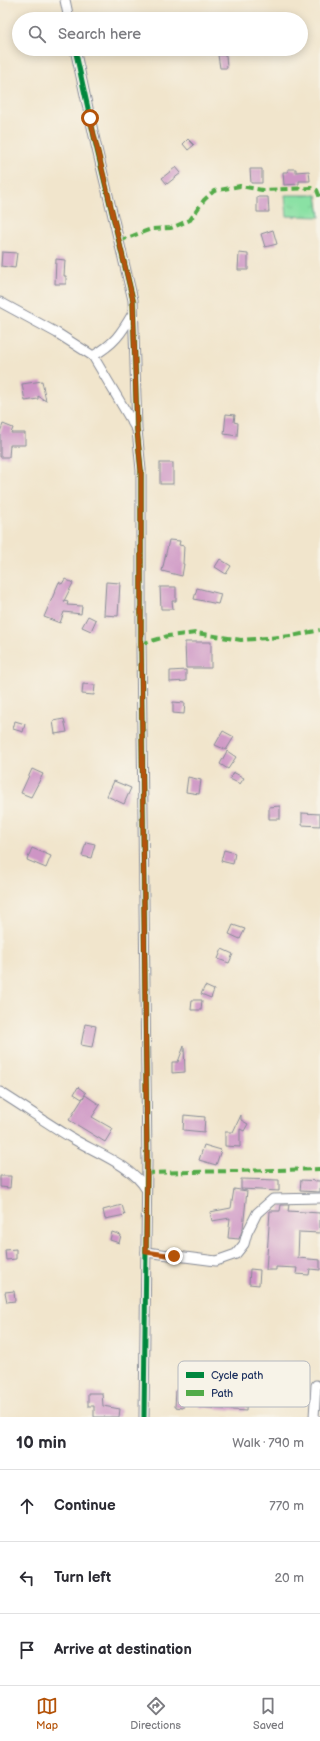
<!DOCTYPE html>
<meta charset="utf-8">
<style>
body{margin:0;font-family:"Balsamiq Sans",sans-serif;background:#f2f2f3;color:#2b2b33}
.stop{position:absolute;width:12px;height:12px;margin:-9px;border:3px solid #b45309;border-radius:50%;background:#fff}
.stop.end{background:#b45309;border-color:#fff;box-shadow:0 1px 4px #0008}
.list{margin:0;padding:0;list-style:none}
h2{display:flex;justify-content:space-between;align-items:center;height:52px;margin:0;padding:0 16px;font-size:17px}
h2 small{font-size:13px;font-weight:400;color:#7c7c81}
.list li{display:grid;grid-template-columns:26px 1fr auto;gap:12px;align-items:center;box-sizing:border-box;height:72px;padding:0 16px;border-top:1px solid #e1e1e2}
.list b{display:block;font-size:15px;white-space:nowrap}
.list em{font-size:13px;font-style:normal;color:#7c7c81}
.icon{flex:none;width:22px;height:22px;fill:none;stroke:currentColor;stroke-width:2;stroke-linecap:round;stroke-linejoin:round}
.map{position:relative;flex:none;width:320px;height:1417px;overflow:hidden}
.search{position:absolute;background:#fff;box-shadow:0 2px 10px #0003;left:12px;right:12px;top:12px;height:44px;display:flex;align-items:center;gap:10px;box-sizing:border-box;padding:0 14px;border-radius:22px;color:#7c7c81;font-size:15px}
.sheet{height:268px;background:#fff}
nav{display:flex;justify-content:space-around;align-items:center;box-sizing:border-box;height:56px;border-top:1px solid #e1e1e2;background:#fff;font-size:11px;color:#7c7c81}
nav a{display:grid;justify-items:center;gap:2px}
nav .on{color:#b45309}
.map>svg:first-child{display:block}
.grass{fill:url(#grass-tufts);stroke:#528881}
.building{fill:#ce95c5}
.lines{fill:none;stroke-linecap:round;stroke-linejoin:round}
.minor-casing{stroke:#868a95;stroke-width:11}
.minor{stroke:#fff;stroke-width:9}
.quiet{stroke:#52ab49;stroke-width:4;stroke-dasharray:8 4;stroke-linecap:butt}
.cycleway-casing{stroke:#f7f3e8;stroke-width:8}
.cycleway{stroke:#00873e;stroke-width:5}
.route{stroke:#b45309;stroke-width:5}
.key{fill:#f7f3e8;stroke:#b5b8bf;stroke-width:1}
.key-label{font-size:11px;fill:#1b2f5e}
</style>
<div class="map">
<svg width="320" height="1417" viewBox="0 0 320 1417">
<defs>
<pattern id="grass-tufts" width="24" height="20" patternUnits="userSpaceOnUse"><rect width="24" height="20" fill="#8ae1a4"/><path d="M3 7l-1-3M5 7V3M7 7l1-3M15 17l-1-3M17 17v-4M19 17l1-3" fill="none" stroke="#76c190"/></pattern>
</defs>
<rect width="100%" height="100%" fill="#f7f3e8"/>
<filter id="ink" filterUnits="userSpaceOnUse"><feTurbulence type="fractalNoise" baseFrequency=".025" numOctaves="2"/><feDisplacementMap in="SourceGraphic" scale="8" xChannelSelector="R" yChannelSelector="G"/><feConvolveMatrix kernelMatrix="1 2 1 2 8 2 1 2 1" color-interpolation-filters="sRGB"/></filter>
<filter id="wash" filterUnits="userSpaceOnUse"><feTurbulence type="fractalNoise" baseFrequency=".012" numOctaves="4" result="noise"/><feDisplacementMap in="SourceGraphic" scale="16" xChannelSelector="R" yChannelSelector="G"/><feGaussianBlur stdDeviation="0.9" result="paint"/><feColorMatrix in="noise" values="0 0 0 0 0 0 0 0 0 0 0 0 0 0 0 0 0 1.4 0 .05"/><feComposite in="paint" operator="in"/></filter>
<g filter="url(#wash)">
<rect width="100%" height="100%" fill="#f1e5cc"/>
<!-- grass -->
<polygon class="grass" points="285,195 317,195 320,217 287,216"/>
<g id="blocks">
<!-- building -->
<g class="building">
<polygon points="218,55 226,55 227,68 220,68"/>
<polygon points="188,139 194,145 188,150 183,144"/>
<polygon points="176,167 181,173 167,184 162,178"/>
<polygon points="250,169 262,169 262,183 251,183"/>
<polygon points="288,169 296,169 296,172 309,171 310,181 299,181 299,184 284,185 283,172 288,172"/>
<polygon points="257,197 268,197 269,212 257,212"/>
<polygon points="273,230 277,244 265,247 261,234"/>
<polygon points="2,252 17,253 15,268 1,266"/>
<polygon points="239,253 248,254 248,270 238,270"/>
<polygon points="56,259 65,260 64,276 66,276 66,284 55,284"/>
<polygon points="42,381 46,401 38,396 38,399 25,401 22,384"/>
<polygon points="226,414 235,415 234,422 238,423 237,436 224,434"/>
<polygon points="3,424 13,428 11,433 25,433 25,445 10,445 9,457 0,457 0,432"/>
<rect x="160" y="463" width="13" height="21"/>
<polygon points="169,540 180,541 179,545 184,546 183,564 184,564 182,576 162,571"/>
<polygon points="220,559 231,566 226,574 215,567"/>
<polygon points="65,579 73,583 64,601 68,602 67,605 82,606 81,614 64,612 60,623 44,617 59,582 62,584"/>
<polygon points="106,582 120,583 118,616 104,615"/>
<polygon points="160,587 176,587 176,601 172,601 173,609 161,609"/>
<polygon points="197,588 221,594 218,604 194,599"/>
<polygon points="88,616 96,620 91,631 82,627"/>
<polygon points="185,642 211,642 211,668 186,668"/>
<polygon points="186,670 186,681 170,682 170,671"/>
<polygon points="83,684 95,685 94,695 82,694"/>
<polygon points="173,702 185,703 184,714 173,713"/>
<polygon points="64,719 67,732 55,734 53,721"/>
<polygon points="15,721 25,724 23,732 13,729"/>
<polygon points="223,731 234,737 226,750 215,745"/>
<polygon points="227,751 236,757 228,769 220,764"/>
<polygon points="32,769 43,774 31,797 21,793"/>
<polygon points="233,772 244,778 240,784 230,779"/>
<polygon points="188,777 201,780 199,794 186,792"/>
<polygon points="114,781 131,788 124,804 107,796"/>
<polygon points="280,806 280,819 269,819 269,807"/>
<polygon points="302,813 320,814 320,826 302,825"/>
<polygon points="86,842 95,844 91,858 82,856"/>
<polygon points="32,848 51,856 46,868 27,860"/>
<polygon points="224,850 235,853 233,864 221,861"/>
<polygon points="233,925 245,929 240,939 229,934"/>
<polygon points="222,949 233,954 229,963 218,959"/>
<polygon points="205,986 214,990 211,998 201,994"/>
<polygon points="192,1000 202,1000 201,1010 191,1010"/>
<polygon points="85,1024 96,1026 92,1047 81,1045"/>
<polygon points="184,1046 185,1072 172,1073 172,1062 178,1062"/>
<polygon points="78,1087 86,1093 82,1099 74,1094"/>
<polygon points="85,1095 100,1105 92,1117 113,1129 105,1142 69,1120"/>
<polygon points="184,1115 205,1117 204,1132 183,1130"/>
<polygon points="241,1115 241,1120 248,1124 244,1131 240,1129 240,1147 225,1146 225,1132 233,1132"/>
<polygon points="204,1145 221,1150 216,1165 199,1160"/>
<polygon points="0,1176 11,1176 10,1188 0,1187"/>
<polygon points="241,1179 279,1180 279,1191 241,1189"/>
<polygon points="301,1180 320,1181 320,1192 300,1191"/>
<polygon points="234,1189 247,1191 243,1228 239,1239 228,1238 230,1218 212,1221 210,1212 231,1208"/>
<polygon points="122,1205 125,1215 105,1219 103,1210"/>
<polygon points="281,1205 289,1205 288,1211 320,1213 320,1233 299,1232 298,1258 320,1260 320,1270 310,1269 309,1275 296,1274 297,1268 276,1267 276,1270 266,1270 270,1211 280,1211"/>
<polygon points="112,1232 121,1235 119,1243 110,1240"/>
<polygon points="16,1249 16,1259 6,1260 5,1250"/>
<polygon points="250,1269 260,1270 259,1285 249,1284"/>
<polygon points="14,1291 15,1301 7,1302 5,1292"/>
<polygon points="176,1390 185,1391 183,1408 175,1407"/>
<polygon points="88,1393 102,1393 103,1406 120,1409 119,1417 94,1417 94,1406 88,1406"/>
<polygon points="235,1394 247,1395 246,1411 199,1407 199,1398 235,1399"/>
</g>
</g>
</g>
<g filter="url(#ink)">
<use href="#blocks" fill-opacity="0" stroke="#868a95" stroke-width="1"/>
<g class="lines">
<defs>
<g id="minor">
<polyline points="65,0 69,19"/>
<polyline points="75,49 96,145 133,300 137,430 141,470 141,644 147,1161 144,1417"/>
<path d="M0,302L57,333L93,356C114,344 121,334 133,313"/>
<polyline points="93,356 135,427"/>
<path d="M0,1092C24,1107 47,1123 70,1137C94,1152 132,1165 146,1189"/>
<polyline points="146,1252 216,1261 236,1254 244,1244 247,1233 257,1213 273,1199 320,1198"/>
<polyline points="314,1417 316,1385"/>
</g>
</defs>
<!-- minor casing -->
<use href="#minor" class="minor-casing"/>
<!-- minor -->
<use href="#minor" class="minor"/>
<!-- quiet -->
<g class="quiet">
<polyline points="119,241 151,229 171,228 190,220 204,200 214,191 240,186 262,190 313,188 317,190 320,198"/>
<polyline points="141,644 168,636 196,633 241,640 292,636 320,630"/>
<polyline points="146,1173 320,1169"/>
</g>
<defs>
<polyline id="cycleway" points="75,49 96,145 133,300 137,430 141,470 141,644 147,1161 144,1417"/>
</defs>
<!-- cycleway casing -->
<use href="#cycleway" class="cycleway-casing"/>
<!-- cycleway -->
<use href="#cycleway" class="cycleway"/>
</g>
</g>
<g class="lines" filter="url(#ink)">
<!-- route -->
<polyline class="route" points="90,118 133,300 137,430 141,470 141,644 147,1161 146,1252 174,1256"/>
</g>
<!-- legend -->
<rect x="178" y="1361" width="132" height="46" rx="6" class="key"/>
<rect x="186" y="1372" width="18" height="6" fill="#00873e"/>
<rect x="186" y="1390" width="18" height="6" fill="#52ab49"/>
<g class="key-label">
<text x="211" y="1379">Cycle path</text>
<text x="211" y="1397">Path</text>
</g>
</svg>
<div class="stop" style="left:90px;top:118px"></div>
<div class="stop end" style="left:174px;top:1256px"></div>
<div class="search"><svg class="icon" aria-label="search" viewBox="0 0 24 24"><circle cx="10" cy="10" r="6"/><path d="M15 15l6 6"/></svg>Search here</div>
</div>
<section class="sheet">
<h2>10 min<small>Walk · 790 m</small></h2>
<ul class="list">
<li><svg class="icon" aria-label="ahead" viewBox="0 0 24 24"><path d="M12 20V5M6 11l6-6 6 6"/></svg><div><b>Continue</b></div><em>770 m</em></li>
<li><svg class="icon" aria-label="left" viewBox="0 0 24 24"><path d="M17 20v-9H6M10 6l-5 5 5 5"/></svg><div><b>Turn left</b></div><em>20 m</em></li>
<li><svg class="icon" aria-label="arrive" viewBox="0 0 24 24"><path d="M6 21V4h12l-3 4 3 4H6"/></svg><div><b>Arrive at destination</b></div></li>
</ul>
</section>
<nav>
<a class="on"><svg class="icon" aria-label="map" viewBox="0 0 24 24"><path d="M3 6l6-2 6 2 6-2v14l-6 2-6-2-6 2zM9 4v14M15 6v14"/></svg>Map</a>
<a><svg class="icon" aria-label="directions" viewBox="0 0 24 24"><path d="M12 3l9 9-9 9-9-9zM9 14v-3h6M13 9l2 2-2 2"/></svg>Directions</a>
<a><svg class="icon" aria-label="saved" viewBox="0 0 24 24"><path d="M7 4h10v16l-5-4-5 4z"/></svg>Saved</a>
</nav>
